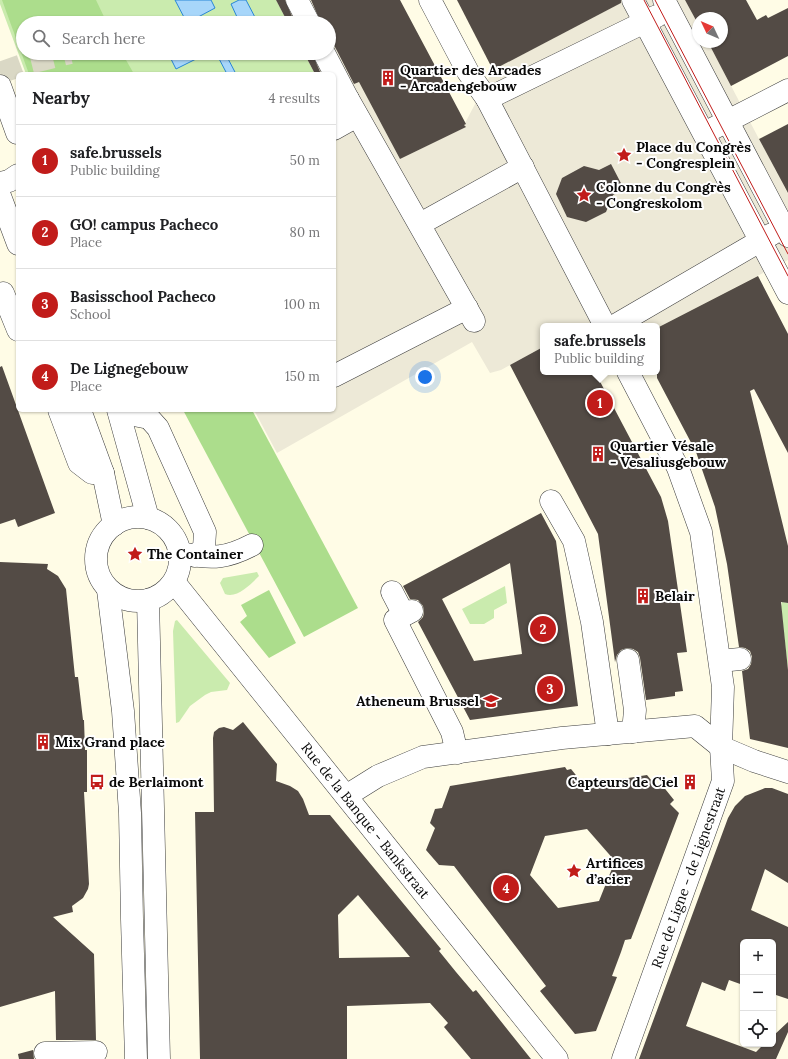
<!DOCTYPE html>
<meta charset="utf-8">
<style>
body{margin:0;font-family:Lora,serif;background:#f6f6f6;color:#202124}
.controls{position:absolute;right:12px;bottom:12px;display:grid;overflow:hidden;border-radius:6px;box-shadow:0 1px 3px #0004}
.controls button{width:36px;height:36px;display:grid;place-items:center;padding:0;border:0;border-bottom:1px solid #e0e0e0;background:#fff;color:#202124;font:20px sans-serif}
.compass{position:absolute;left:692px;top:12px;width:36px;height:36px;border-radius:50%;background:#fff;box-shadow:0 1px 3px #0004;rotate:314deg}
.you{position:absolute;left:425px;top:377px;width:14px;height:14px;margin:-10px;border:3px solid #fff;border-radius:50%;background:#1a73e8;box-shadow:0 0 0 6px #1a73e833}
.badge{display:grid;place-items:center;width:26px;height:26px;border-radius:50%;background:#c11c1a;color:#fff;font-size:13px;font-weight:700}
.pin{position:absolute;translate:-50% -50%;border:2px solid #fff;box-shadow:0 1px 4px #0006}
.popup{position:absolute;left:540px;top:323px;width:120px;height:52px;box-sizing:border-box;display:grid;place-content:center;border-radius:6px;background:#fff;filter:drop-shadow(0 1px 3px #0005);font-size:13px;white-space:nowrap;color:#757577}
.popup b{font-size:15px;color:#202124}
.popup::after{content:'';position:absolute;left:50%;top:100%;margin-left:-8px;border:8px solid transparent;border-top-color:#fff}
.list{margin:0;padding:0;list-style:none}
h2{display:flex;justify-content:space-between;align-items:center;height:52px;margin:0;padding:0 16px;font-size:17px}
h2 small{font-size:13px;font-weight:400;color:#757577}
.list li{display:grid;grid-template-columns:26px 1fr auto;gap:12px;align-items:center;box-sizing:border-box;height:72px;padding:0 16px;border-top:1px solid #e0e0e0}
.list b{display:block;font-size:15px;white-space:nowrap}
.list p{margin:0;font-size:13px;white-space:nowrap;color:#757577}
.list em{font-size:13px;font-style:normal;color:#757577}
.icon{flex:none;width:22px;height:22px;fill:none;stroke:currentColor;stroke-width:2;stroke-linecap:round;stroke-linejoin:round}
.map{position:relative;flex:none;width:788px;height:1059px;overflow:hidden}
.search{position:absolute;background:#fff;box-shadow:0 1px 3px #0004;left:16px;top:16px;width:320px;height:44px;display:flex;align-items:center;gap:10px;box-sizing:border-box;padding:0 14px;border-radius:22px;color:#757577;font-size:15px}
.panel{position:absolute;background:#fff;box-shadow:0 1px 3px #0004;left:16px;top:72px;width:320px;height:340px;border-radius:6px}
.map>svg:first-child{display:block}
.green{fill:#caebae}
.forest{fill:#acdd8c}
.plaza{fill:#ede9d7}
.water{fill:#a7d6fa;stroke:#2986d6}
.building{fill:#534b45;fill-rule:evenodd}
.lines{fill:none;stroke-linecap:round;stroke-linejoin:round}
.minor-tunnel{stroke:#dad8c5;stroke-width:22;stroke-dasharray:22 11;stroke-linecap:butt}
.minor-casing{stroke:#3c3c3c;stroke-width:23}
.minor{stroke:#fff;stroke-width:22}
.tram{stroke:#c11c1a;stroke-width:1}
.labels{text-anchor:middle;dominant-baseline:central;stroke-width:4;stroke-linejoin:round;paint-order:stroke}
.poi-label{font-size:14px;font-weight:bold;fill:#090909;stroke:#fff;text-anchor:start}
.street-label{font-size:14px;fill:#090909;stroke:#fff}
</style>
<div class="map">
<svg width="788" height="1059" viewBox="0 0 788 1059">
<rect width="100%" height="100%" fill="#fffce6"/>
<!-- green -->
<g class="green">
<polygon points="0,0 276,0 288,23 23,23 23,53 304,53 315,74 26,74 0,4"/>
<path d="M257,572L259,576C251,584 237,599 225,594L220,583L223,578Z"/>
<polygon points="505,586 507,603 494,610 494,618 484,624 470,624 462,609"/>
<polygon points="782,602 788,603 788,670 781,607"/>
<polygon points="177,620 230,683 227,690 211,692 205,695 190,706 179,722 176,723 173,631 175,621"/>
</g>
<!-- forest -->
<g class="forest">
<polygon points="2,0 96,0 107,23 23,23 23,53 122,53 134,74 29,74"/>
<polygon points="183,410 252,410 358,608 304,637"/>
<polygon points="269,590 296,643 269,658 240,622 247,616 241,605"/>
</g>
<!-- plaza -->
<polygon class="plaza" points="626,0 685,0 698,24 698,42 708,42 788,194 788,260 657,328 657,326 543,326 543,347 501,370 490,373 472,342 277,453 254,410 334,410 334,74 315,74 304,53 329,53 329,24 400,159 465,127 464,125 493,70"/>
<!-- water -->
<g class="water">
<polygon points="175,0 211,0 215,8 187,23"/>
<polygon points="239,0 246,0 258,23 226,23 237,17 231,4"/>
<polygon points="168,53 200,53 202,56 176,69"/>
<polygon points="216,53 225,53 236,74 227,74"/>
</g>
<!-- building -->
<g class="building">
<polygon points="276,0 285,0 295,23 288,23"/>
<polygon points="311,0 400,0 466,124 464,125 466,127 400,159 359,82 354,84 335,47 329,42 329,23 321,23"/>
<polygon points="457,0 621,0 621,3 493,70"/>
<polygon points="685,0 746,0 757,20 766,15 768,18 788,8 788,56 731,86 708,42 722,42 722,18 698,18 698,24"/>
<polygon points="304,53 312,53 321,74 315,74"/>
<polygon points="788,124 788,193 759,139"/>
<polygon points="611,164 624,189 613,195 606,212 586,222 567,217 556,194 562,178 584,166 599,170"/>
<polygon points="758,276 788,334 788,453 754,389 750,391 788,546 788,603 781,602 788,670 788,748 750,739 742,671 748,669 751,664 752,657 750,651 745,648 739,647 727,564 715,507 696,452 657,378 657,328"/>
<polygon points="543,347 543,372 595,372 661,497 668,521 687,652 677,653 683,691 675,692 675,696 646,700 640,658 638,652 633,649 627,648 621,650 617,655 615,662 598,534 510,365"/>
<polygon points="2,366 55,513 18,527 15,519 0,524 0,367"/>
<path d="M541,513L556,541L578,706L470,720L418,622L423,617L424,612L423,606L418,600L410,599L403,586ZM510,563L522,654L474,661L442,599Z"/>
<polygon points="0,562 48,564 47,569 58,576 66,589 75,677 78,677 83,720 84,720 85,750 87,750 87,792 84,792 89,884 88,889 83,898 72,906 73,912 53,917 94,954 96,1040 56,1040 55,991 0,1007"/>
<path d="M243,722L277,764L276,781L290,786L298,791L303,799L309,815H330L441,949L439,951L456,972L473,992L476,990L531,1059H471L444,1027L448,1023L430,1003L347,1006V1059H200L195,812H214L213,738L214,732L219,728L224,727L233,730ZM358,895L410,957L339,958L338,915Z"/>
<path d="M565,767L567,770L571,769L584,785L647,775L656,786L662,785L674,800L670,804L679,813L631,939L625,940L621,952L612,976L617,977L596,1031L575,1034L540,991L546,986L454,866L439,865L426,850L435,828L430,823L435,809L442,808L450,786ZM587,829L615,861L599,901L558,908L530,875L545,836Z"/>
<polygon points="765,788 772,788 788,794 788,883 765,869 751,910 788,927 788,999 773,994 773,942 743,942 743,985 729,980 725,991 702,982 686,1026 756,1052 764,1044 773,1044 773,1036 788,1022 788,1032 776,1059 639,1059 728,818 735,806 745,796"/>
<polygon points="33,1050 34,1059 19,1059 18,1054"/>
</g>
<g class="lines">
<!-- minor-tunnel -->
<polyline class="minor-tunnel" points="0,73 22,65 70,53"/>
<defs>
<g id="minor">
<polyline points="297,0 309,23"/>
<polyline points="430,0 468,72 487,99 605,326"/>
<polyline points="633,0 788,293"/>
<polyline points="664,0 788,236"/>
<polyline points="324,53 348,99"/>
<polyline points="0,86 17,133"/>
<polyline points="487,99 657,16"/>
<polyline points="334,107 348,99 474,321"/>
<polyline points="714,128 788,90"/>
<polyline points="334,129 357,116"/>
<polyline points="0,183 9,181 18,175"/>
<polyline points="0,196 18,244"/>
<polyline points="420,224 523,167"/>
<polyline points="3,293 18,330"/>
<polyline points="614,326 772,234"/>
<polyline points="334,376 467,308"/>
<polyline points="59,410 79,463 92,473 103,473"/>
<polyline points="80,410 103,473 114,525"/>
<polyline points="118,410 148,518"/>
<polyline points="119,412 149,418 158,428 205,532 204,548 195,556"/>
<polyline points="551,501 574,541 592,622 608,734"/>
<circle cx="138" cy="559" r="42"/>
<path d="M186,554C213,559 227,558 252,545"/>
<path id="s1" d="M174,582L557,1059"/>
<polyline points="108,590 123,711 130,813 132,919 136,1059"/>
<polyline points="392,592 404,615"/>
<polyline points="148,600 159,1059"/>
<polyline points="412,611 395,620 452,732 457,753"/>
<polyline points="628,660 635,710 633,732"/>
<polyline points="720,661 740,659"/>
<polyline points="346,796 378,776 423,757 562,738 695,726 721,747 754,761 788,772"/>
<polyline points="45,1053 96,1052"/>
<path id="s2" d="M623,1059L723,781L721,747L723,687L701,532L678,468L628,372"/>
</g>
</defs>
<!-- minor casing -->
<use href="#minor" class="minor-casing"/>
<!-- minor -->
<use href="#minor" class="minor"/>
<!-- tram -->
<g class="tram">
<polyline points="644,0 788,276"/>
<polyline points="655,0 788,254"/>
</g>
</g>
<!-- icons -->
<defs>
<symbol id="building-bare" viewBox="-9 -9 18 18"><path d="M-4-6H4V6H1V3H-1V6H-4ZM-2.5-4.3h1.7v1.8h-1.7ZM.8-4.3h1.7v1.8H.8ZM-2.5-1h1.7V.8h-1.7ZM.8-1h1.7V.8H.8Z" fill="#c11c1a" stroke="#fff" stroke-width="2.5" paint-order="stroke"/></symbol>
<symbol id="sight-bare" viewBox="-9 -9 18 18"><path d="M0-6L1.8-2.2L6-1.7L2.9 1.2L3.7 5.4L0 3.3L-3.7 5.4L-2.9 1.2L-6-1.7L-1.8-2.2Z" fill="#c11c1a" stroke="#fff" stroke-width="2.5" paint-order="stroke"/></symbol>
<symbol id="school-bare" viewBox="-9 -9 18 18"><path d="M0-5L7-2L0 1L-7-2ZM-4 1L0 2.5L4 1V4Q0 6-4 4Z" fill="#c11c1a" stroke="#fff" stroke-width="2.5" paint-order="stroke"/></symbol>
<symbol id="bus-bare" viewBox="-9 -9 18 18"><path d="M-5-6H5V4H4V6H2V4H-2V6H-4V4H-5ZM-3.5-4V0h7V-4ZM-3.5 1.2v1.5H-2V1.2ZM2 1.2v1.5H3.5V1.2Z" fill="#c11c1a" stroke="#fff" stroke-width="2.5" paint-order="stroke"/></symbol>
</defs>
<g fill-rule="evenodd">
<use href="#building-bare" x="377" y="67" width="22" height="22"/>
<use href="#sight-bare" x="613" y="144" width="22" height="22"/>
<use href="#sight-bare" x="573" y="184" width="22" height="22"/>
<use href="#building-bare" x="587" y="443" width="22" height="22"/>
<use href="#sight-bare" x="124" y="543" width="22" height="22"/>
<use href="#building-bare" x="632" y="585" width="22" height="22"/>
<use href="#school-bare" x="480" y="690" width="22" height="22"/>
<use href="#building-bare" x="32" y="731" width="22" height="22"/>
<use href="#bus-bare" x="86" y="771" width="22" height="22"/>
<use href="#building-bare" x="679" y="771" width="22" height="22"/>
<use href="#sight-bare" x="563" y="860" width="22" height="22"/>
</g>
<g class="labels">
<!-- poi labels -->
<g class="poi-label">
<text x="400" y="70">Quartier des Arcades<tspan x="400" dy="16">- Arcadengebouw</tspan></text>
<text x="636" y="147">Place du Congrès<tspan x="636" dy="16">- Congresplein</tspan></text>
<text x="596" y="187">Colonne du Congrès<tspan x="596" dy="16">- Congreskolom</tspan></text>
<text x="610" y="446">Quartier Vésale<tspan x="610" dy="16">- Vesaliusgebouw</tspan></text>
<text x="147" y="554">The Container</text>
<text x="655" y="596">Belair</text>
<text x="479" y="701" text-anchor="end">Atheneum Brussel</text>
<text x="55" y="742">Mix Grand place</text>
<text x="109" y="782">de Berlaimont</text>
<text x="678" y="782" text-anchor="end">Capteurs de Ciel</text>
<text x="586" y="863">Artifices<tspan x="586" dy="16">d’acier</tspan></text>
</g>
<!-- street labels -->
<g class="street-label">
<text stroke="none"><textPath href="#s1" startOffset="306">Rue de la Banque - Bankstraat</textPath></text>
<text stroke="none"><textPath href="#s2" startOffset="193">Rue de Ligne - de Lignestraat</textPath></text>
</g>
</g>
</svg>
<div class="controls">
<button>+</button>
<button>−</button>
<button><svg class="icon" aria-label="locate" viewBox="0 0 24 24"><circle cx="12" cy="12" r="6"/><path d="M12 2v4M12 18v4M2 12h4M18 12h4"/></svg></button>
</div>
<svg class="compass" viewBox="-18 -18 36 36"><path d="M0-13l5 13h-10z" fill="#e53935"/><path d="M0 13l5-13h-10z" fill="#757577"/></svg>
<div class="you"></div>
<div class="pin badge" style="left:600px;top:403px">1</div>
<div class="popup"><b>safe.brussels</b>Public building</div>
<div class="pin badge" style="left:543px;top:629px">2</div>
<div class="pin badge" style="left:550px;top:689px">3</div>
<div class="pin badge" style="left:506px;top:888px">4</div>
<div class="search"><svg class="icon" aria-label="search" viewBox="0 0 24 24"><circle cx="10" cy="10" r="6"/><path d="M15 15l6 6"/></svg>Search here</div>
<section class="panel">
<h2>Nearby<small>4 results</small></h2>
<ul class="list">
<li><span class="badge">1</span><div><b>safe.brussels</b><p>Public building</p></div><em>50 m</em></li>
<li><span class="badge">2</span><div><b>GO! campus Pacheco</b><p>Place</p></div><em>80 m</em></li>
<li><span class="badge">3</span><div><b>Basisschool Pacheco</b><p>School</p></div><em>100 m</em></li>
<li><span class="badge">4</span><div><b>De Lignegebouw</b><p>Place</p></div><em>150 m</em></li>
</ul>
</section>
</div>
